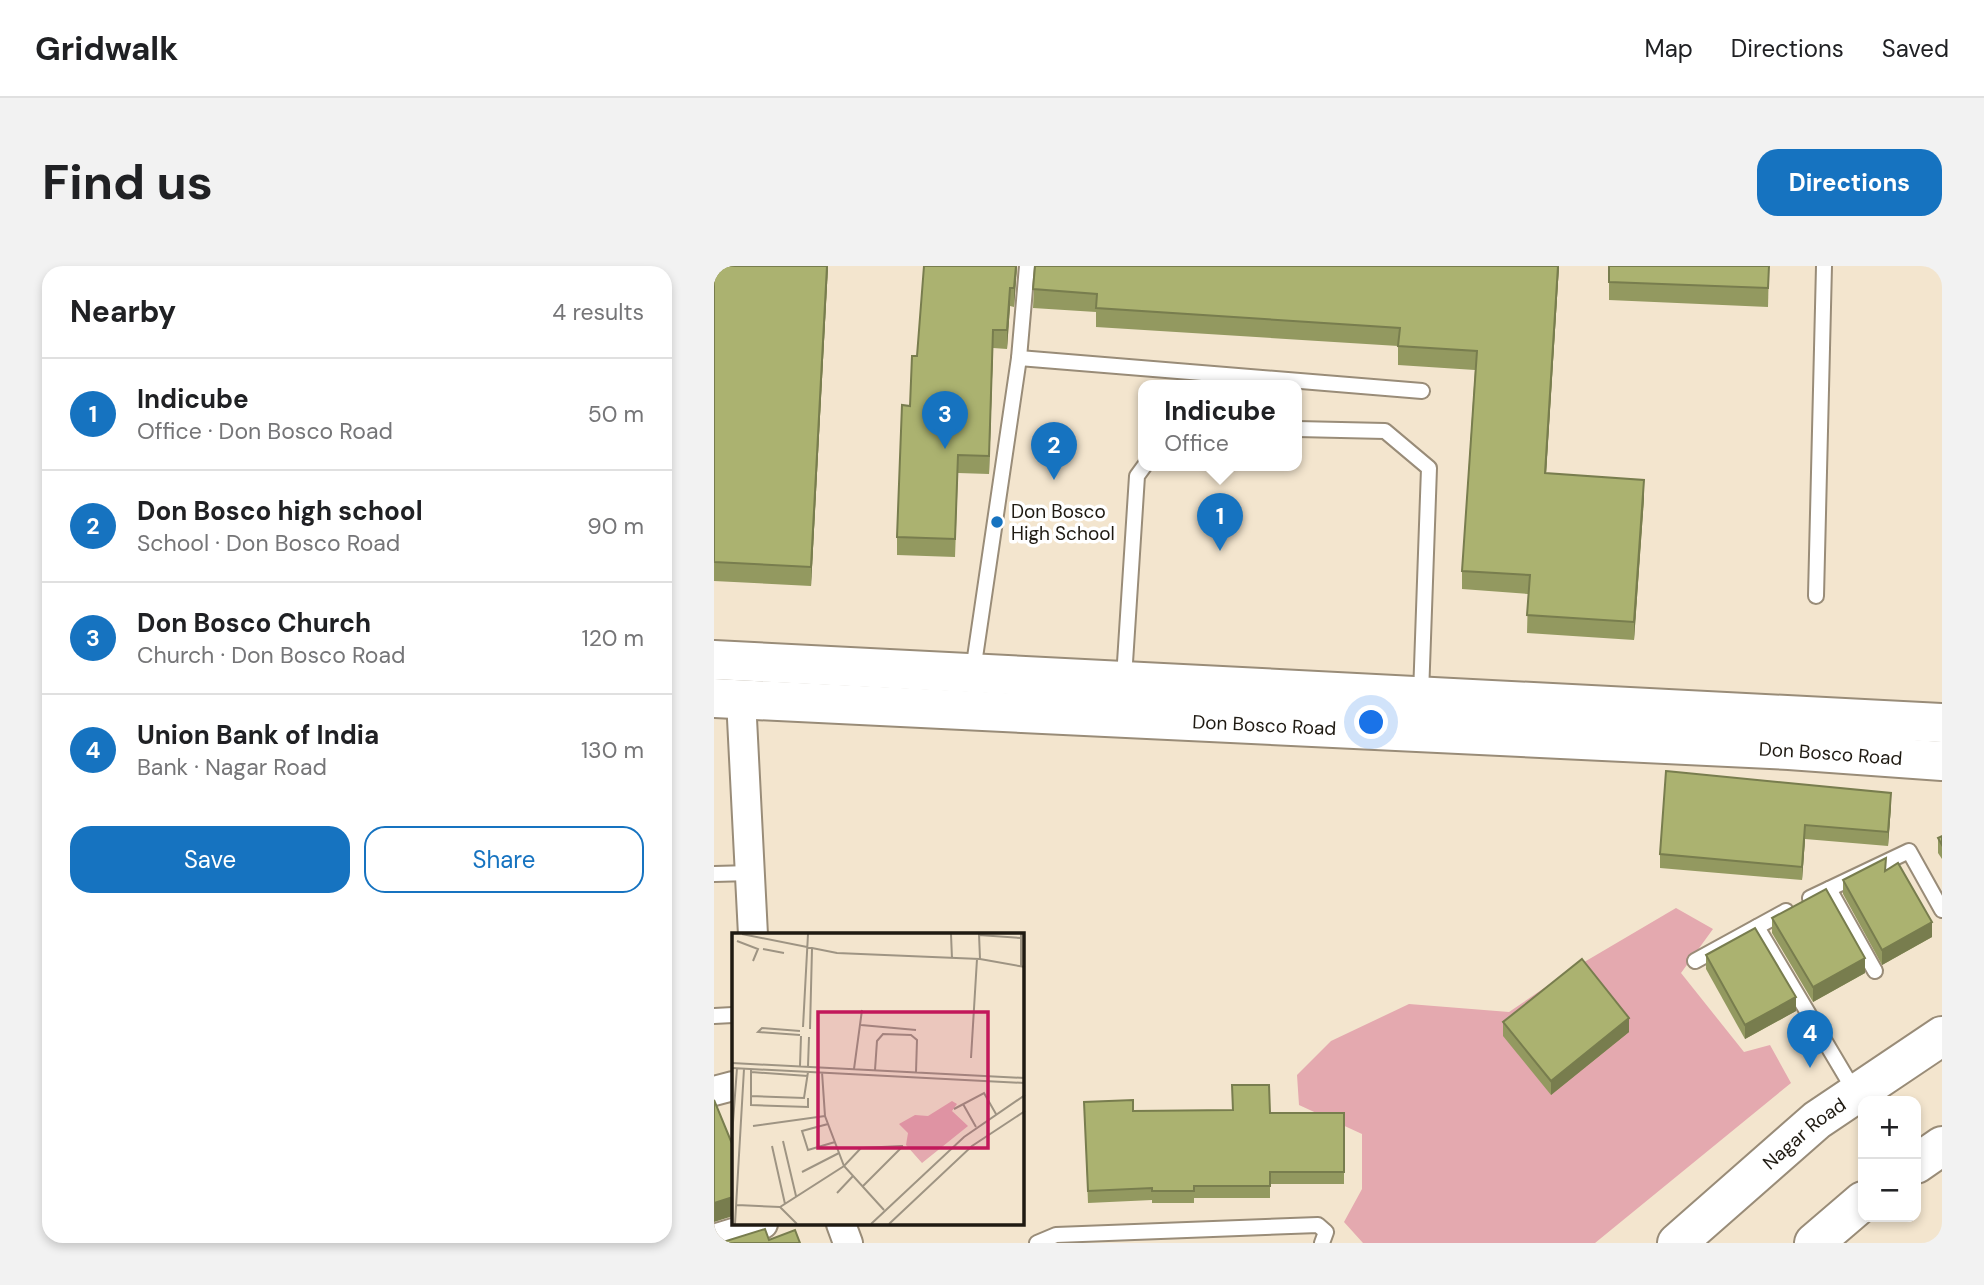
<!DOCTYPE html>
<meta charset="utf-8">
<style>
body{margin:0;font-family:"DM Sans",sans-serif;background:#f2f2f2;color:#202124}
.controls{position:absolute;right:21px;bottom:21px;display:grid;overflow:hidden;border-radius:14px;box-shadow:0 4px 10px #0003}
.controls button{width:63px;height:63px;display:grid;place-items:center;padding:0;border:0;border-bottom:2px solid #e0e0e0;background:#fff;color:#202124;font:35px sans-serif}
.you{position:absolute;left:658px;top:457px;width:24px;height:24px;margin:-18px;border:5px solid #fff;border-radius:50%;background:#1a73e8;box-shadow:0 0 0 10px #1a73e833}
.badge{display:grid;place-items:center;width:46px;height:46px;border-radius:50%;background:#1673c0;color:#fff;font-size:23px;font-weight:700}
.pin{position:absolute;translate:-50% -58px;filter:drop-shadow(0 2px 4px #0008)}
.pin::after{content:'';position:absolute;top:37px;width:24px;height:21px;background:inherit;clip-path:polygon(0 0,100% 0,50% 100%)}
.popup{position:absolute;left:424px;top:114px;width:164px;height:91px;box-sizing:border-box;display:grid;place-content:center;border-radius:14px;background:#fff;filter:drop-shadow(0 2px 5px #0005);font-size:23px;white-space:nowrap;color:#757577}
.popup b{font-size:26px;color:#202124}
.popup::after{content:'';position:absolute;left:50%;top:100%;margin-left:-14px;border:14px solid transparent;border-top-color:#fff}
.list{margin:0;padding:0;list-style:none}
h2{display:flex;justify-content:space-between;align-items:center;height:91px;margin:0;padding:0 28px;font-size:30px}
h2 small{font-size:23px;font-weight:400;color:#757577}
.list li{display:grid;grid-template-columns:46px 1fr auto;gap:21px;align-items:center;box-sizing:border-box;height:112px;padding:0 28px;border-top:2px solid #e0e0e0}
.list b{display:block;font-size:26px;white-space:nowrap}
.list p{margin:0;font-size:23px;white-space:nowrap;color:#757577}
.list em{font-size:23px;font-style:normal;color:#757577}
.actions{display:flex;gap:14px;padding:21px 28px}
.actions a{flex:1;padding:16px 0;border:2px solid #1673c0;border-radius:21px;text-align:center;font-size:24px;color:#1673c0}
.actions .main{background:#1673c0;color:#fff}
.map{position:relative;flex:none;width:1228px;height:977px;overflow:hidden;border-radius:21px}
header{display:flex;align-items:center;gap:42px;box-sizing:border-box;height:98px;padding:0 35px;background:#fff;border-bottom:2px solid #e0e0e0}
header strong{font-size:33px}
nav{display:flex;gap:38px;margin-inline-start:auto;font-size:24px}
.intro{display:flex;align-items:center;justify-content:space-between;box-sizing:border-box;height:168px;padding:0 42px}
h1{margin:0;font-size:49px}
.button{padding:18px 32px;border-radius:21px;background:#1673c0;color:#fff;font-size:24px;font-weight:700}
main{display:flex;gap:42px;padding:0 42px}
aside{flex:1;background:#fff;border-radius:21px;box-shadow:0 4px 10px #0003}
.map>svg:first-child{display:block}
.green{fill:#e4a9af}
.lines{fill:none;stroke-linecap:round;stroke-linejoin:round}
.service-casing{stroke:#998c78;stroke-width:18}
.minor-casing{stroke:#998c78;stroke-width:32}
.secondary-casing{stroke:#998c78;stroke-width:42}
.trunk-casing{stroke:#998c78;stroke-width:42}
.service{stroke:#fff;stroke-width:14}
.minor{stroke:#fff;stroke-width:28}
.secondary{stroke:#fff;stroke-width:38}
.trunk{stroke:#fff;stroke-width:38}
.wall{fill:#939960}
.shaded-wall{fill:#787d4e}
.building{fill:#abb270;stroke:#787d4e;stroke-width:2}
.poi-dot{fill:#1673c0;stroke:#fff;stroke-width:2.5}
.labels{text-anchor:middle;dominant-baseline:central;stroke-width:7;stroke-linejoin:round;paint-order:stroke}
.poi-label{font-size:19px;fill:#1f1a12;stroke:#fff;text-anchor:start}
.street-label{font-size:19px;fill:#1f1a12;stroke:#fff}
.inset-road{fill:none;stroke:#9e9483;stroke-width:2}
.view{fill:#c2185b;fill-opacity:0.15;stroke:#c2185b;stroke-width:3.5}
.inset-edge{fill:none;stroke:#1f1a12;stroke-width:3.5}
</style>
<header>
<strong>Gridwalk</strong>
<nav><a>Map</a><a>Directions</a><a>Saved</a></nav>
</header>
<div class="intro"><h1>Find us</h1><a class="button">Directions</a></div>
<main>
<aside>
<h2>Nearby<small>4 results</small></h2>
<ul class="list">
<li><span class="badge">1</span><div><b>Indicube</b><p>Office · Don Bosco Road</p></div><em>50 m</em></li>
<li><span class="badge">2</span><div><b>Don Bosco high school</b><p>School · Don Bosco Road</p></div><em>90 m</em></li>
<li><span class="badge">3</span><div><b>Don Bosco Church</b><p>Church · Don Bosco Road</p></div><em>120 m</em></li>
<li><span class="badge">4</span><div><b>Union Bank of India</b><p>Bank · Nagar Road</p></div><em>130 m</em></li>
</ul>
<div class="actions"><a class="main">Save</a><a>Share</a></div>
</aside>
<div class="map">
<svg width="1228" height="977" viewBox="0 0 1228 977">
<rect width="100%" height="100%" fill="#f3e5ce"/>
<!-- green -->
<polygon class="green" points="962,642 999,663 967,707 1030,786 1056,779 1077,817 881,977 649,977 630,956 648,923 648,868 585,839 583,809 617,775 695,738 795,746 855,705"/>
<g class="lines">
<defs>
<g id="service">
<polyline points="305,92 708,125"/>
<polyline points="583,163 671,165 715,202 707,429"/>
<polyline points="1102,330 1110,0"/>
<polyline points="259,405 305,92 313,0"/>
<polyline points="410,412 423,210 431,199"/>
<polyline points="0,608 37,607"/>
<polyline points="1115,623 1161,705"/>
<polyline points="1096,632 1195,585 1228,644"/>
<polyline points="1043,661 1141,826"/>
<polyline points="981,695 1072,645"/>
<polyline points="0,750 19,749"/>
<polyline points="323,977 342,969 604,959 612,966 608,977"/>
</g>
<g id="minor">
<polyline points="27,433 39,669"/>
<polyline points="0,825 19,820"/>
<polyline points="127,958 134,977"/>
<polyline points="0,973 49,958"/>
</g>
<g id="secondary">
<polyline points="0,394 1228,457"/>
<path id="s1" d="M0,432L1075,484L1228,495"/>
</g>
<g id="trunk">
<polyline points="1202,898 1228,880"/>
<path id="s2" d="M963,977L1103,854L1228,770"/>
<polyline points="1100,977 1149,935"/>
</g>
</defs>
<!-- service casing -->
<use href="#service" class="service-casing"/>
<!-- minor casing -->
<use href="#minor" class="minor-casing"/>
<!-- secondary casing -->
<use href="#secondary" class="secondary-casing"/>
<!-- trunk casing -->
<use href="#trunk" class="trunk-casing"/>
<!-- service -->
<use href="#service" class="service"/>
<!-- minor -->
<use href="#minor" class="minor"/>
<!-- secondary -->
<use href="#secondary" class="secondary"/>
<!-- trunk -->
<use href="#trunk" class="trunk"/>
</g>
<!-- wall -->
<g class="wall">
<polygon points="0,0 114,0 97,320 0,315"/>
<polygon points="210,0 303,0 300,41 296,40 293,83 279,82 275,208 244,207 241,291 183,289 183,271 196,140 203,90"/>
<polygon points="321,0 845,0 832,207 930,232 920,374 813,367 814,328 748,323 748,305 761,104 684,99 684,80 382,61 382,46 319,42"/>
<polygon points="1055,0 1054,41 895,34 895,16"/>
<polygon points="1177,540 1174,580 1091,573 1088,614 946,602 946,588"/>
<polygon points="1228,570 1228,593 1224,587 1224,572"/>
<polygon points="1172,605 1218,671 1168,699 1129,628 1129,614"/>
<polygon points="1058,652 1151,707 1099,736 1058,667"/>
<polygon points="992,689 1082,745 1031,773 992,703"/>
<polygon points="789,756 915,766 837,829 789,770"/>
<polygon points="370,836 419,845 556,847 630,847 630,918 556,918 556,932 480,932 480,937 438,937 438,934 374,937"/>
</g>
<!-- shaded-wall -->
<g class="shaded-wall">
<polygon points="113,0 114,0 97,320 97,301"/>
<polygon points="302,0 303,0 300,41 300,22"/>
<polygon points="844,0 845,0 831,225 831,207"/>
<polygon points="296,22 296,40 293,83 293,64"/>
<polygon points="279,64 279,82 275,208 275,190"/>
<polygon points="930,214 930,232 920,374 920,356"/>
<polygon points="1177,527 1177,540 1174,580 1174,566"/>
<polygon points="1091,559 1091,573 1088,614 1088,601"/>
<polygon points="1218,656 1218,671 1168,699 1168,684"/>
<polygon points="1151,692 1151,707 1099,736 1099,721"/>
<polygon points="1082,731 1082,745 1031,773 1031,759"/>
<polygon points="915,752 915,766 837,829 837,815"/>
<polygon points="19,931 19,950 0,956 0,937"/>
</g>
<!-- building -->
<g class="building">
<polygon points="0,0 113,0 97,301 0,296"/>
<polygon points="210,0 302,0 300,22 296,22 293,64 279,64 275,190 244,189 241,273 183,271 188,139 196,140 198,90 203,90"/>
<polygon points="321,0 844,0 831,207 930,214 920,356 813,349 816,309 748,305 763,85 684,80 686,62 382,42 383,28 319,23"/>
<polygon points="895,0 1055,0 1054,22 895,16"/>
<polygon points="952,505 1177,527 1174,566 1091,559 1088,601 946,588"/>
<polygon points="1228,570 1228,579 1224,572"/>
<polygon points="1172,592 1171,605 1184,597 1218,656 1168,684 1129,614"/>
<polygon points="1112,623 1151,692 1099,721 1058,652"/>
<polygon points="1041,662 1082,731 1031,759 992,689"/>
<polygon points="868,693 915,752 837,815 789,756"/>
<polygon points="518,819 555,819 556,847 630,847 630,906 556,906 556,920 480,920 480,925 438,925 438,922 374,925 370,836 419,834 419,845 519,844"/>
<polygon points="0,834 19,880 19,931 0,937"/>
<polygon points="51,963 55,974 81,964 86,977 9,977 9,976"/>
</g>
<!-- markers -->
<circle class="poi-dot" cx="283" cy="256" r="7"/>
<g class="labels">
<!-- poi labels -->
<g class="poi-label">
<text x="297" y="245">Don Bosco<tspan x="297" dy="22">High School</tspan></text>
</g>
<!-- street labels -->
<g class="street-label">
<text stroke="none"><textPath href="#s1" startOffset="551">Don Bosco Road</textPath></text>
<text stroke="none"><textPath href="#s1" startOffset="1118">Don Bosco Road</textPath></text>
<text stroke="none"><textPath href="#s2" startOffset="168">Nagar Road</textPath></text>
</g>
</g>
<!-- overview -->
<g transform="translate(18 667)">
<rect width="292" height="292" fill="#f3e5ce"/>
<path d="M220,168L225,171L220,178L236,193L190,230L174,212L176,200L167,191L183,182L196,183Z" fill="#e4a9af"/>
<path class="inset-road" d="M10,1L105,20L248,26L293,34M219,1L220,26M247,1L248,26M289,1V34M247,2L289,5M5,8L26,16L21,28M31,16L52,20M129,92L184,97M71,94L76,1M78,96L80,16M68,98L30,95L26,99L68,102M239,125L245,26M0,130L293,145M68,133L69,103M76,133L77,104M0,135L293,150M19,136V163L72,165L76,139M122,136L130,77M143,137L145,108L151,101L179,102L185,107L184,139M19,139L76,143M90,139L93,183L112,233L152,277M19,163V172L76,174V165M231,171L244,194M222,176L252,160L264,181M96,191L70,198L76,217L103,209M21,193L93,183M0,203L5,135M51,208L64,263M40,213L53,271M70,239L107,220M131,253L171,213M105,260L121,243M5,272L48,274L112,233L129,215L171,213M48,274L65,291M3,291L12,136M139,291L232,204L293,162M157,291L240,213L293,178"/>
<path class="view" d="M86,79H256V215H86Z"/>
<rect width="292" height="292" class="inset-edge"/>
</g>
</svg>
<div class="controls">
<button>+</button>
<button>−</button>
</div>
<div class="you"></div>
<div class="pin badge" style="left:506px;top:285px">1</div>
<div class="popup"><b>Indicube</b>Office</div>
<div class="pin badge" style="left:340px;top:214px">2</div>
<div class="pin badge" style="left:231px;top:183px">3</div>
<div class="pin badge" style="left:1096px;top:802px">4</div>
</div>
</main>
